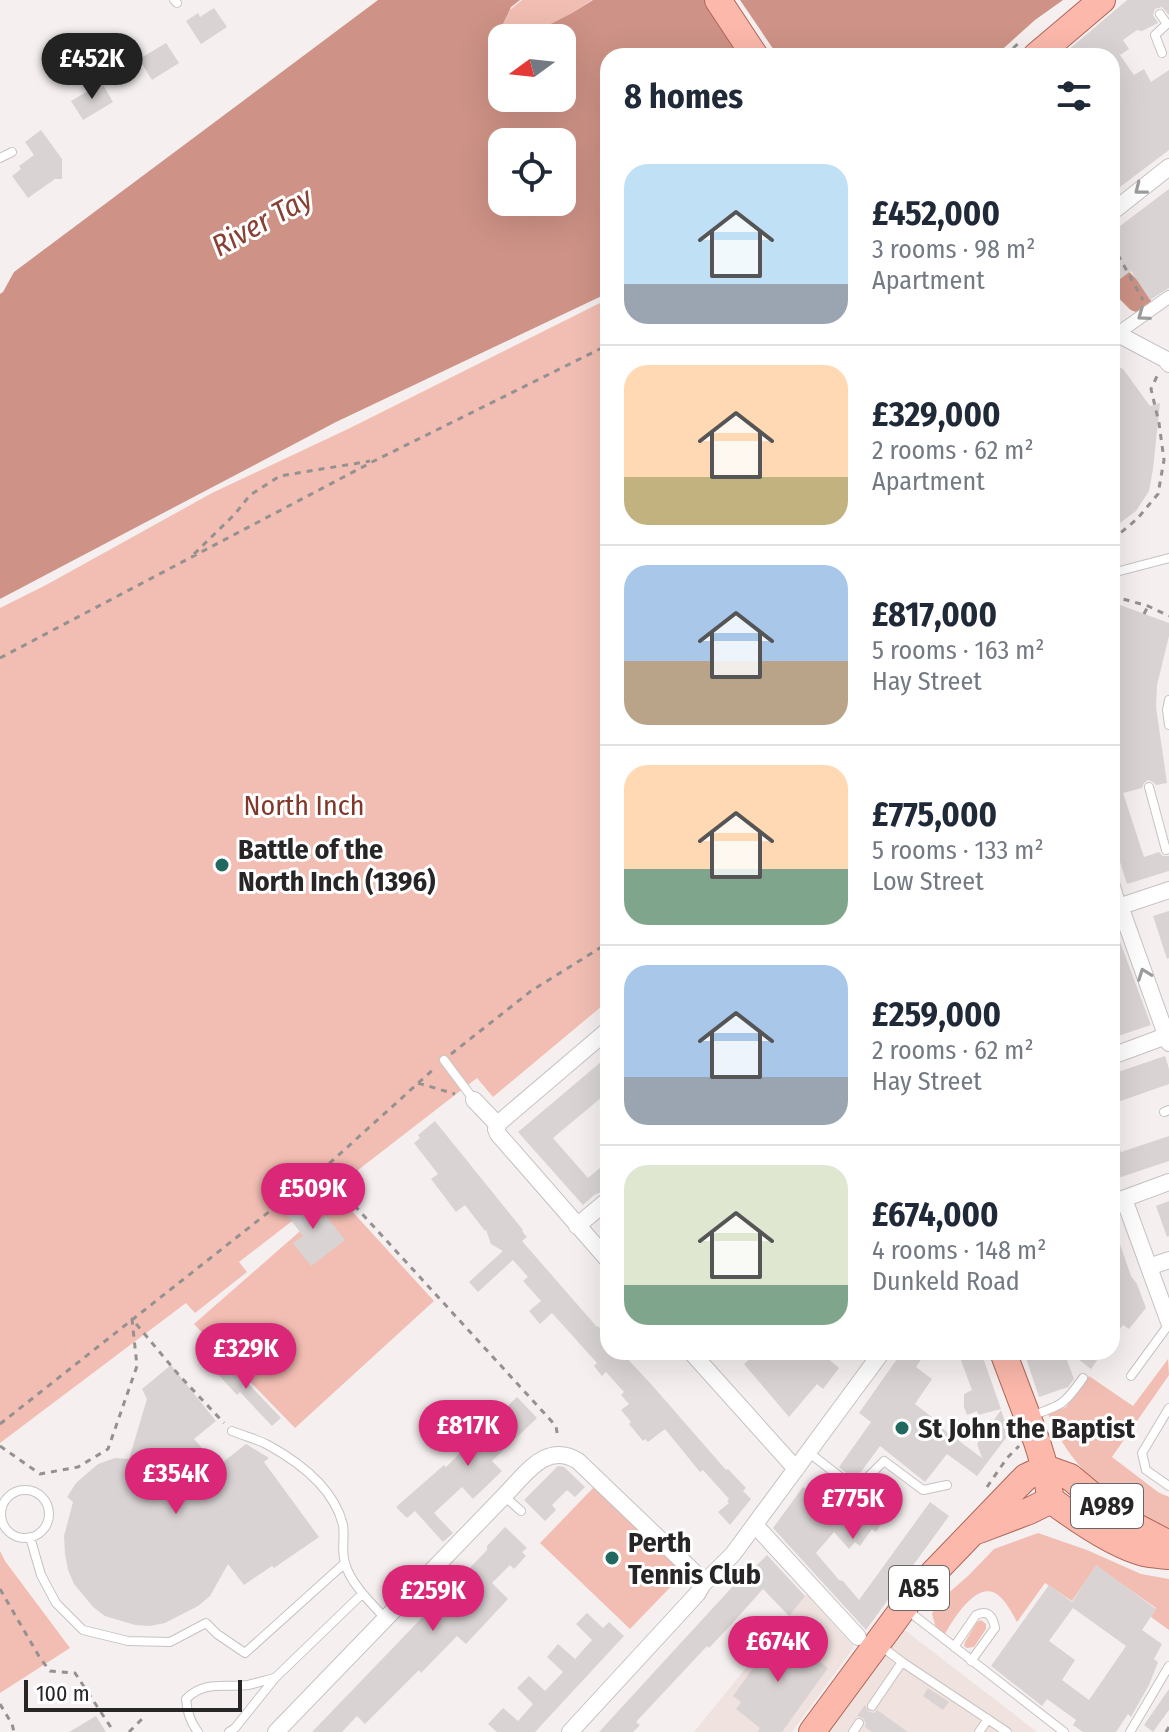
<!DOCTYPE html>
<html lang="en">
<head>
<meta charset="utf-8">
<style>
  body { margin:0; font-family:"Fira Sans Condensed",sans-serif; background:#f2f2f3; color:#1f2937; height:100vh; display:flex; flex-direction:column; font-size:30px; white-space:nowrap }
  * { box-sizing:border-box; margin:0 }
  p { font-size:26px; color:#747a83 }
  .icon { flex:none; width:44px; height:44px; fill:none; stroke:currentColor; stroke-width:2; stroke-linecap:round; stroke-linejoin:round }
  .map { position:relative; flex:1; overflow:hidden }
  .details { position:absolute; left:600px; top:48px; width:520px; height:1312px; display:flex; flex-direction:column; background:#fff; border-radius:24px; box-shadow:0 8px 32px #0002 }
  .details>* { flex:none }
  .needle { width:52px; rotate:255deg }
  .tools { position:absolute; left:488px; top:24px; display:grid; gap:16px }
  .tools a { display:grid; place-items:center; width:88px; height:88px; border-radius:16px; background:#fff; box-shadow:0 8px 32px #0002; font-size:40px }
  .scale { position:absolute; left:24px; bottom:20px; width:218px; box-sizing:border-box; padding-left:8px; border:4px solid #272525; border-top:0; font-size:22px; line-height:28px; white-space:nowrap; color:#272525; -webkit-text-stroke:6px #fff; paint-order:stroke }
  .price { position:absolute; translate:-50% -68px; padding:0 18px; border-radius:28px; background:#db2777; color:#fff; font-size:26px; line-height:52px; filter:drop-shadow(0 2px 4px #0008) }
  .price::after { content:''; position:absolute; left:50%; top:48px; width:24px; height:18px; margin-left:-12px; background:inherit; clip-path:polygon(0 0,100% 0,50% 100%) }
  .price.selected { background:#222; color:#fff }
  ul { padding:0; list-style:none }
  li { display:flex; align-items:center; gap:24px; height:200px; padding:0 24px }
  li+li { border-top:2px solid #e0e1e3 }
  li span { display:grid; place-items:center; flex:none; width:224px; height:160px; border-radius:24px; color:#555 }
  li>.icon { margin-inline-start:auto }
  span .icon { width:96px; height:96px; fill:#fffc; stroke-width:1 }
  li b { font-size:34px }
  h2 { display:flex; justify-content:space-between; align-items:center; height:96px; padding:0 24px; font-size:34px }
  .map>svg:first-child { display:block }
</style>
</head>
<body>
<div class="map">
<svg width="1169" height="1732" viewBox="0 0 1169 1732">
  <rect width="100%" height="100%" fill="#f5f0ef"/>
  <path fill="#efe2df" d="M806,1594L854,1647L792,1732H694Z
    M902,1628L1037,1732H828Z"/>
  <path fill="#f2beb3" d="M522,0H592L572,13L523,38L495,39L507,12Z
    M608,299V1001L493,1097L477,1078L239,1262L247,1272L195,1313L186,1303L0,1443V608L46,585L212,493L348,429Z
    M339,1197L434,1301L295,1428L194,1324Z
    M1168,1359L1169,1375L1112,1457L1158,1492L1169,1497V1529C1117,1507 1069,1468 1048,1414L1066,1407L1089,1376L1133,1406Z
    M595,1486L684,1573L630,1629L540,1543Z
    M1038,1533L1087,1550L1141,1574L1169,1579V1630L1151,1617L1156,1608L1096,1566L1072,1601L1045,1583L1017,1622C1012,1613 1006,1601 998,1595C977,1579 953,1620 945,1634L936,1628L932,1614L936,1604L969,1575L994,1549Z
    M0,1551L5,1561L70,1648L0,1693Z
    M981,1620L986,1624V1629L974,1647L967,1648L964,1646L965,1642L977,1622Z"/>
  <path fill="#ce9286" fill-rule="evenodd" d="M378,0H520L511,7L496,38L502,39V98H562V38H523L572,13L593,0H1063L1035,20L995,56H608V293L336,422L0,599V294L3,292L14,272ZM502,142H562V202H502Z"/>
  <path fill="#f5f0ef" d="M710,0H740L778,56H747Z"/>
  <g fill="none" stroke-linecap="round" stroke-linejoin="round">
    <path stroke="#ce9286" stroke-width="26" d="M1112,273L1138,299"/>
  </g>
  <path fill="#d9d4d3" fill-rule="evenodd" d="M1127,0H1169V15L1162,7L1155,9L1153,15L1158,23L1142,31L1137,30L1123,40L1129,49L1120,55L1134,75L1144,69L1151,82L1169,70V150L1112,193V56H1061Z
    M214,8L227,27L201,44L186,21L198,13L200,17Z
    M166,43L179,63L152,80L139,59Z
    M102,83L113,102L83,120L71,101Z
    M41,130L62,159V179H55L28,198L12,176L21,169L19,166L34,155L25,142Z
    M1169,189V288L1150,300L1131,271L1112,285V232Z
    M1112,363L1123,369L1150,406L1160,403L1153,469L1149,491L1136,511L1120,523L1112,525Z
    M1112,602L1169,623V636L1157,685L1156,707L1167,783L1156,785L1153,782L1148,780L1144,783L1142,788L1123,793L1144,857L1159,852L1163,856H1169V871L1127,884L1112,837Z
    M1169,911V958L1167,959L1153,916Z
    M1112,920L1151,1025L1115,1037L1112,1029Z
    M608,1056V1092L553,1138L588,1178L601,1167L603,1170L608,1165V1189L594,1195L583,1205L518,1132Z
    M1165,1056L1169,1069V1084L1112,1104V1074Z
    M435,1121L523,1230L522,1231L527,1237L522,1241L597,1327L598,1326L608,1337V1352H621L651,1384L726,1470L728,1469L746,1488L743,1491L751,1499L730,1525L718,1512L729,1503L727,1501L729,1499L703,1470L700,1472L665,1429L648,1442L645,1439L643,1441L629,1424L631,1422L621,1410L629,1404L621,1395L624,1392L606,1372L602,1376L594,1366L597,1363L552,1313L540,1324L529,1311L541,1301L523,1281L528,1277L513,1260L478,1292L469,1282L503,1251L491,1244L486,1230L485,1231L465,1205L456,1212L431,1179L438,1174L414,1143L420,1138L418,1135Z
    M1112,1131H1114L1121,1152L1169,1136V1161L1112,1180Z
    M303,1194L323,1219L326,1216L345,1240L311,1266L293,1243L303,1236L283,1210Z
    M1169,1201V1236L1167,1237L1156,1206Z
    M1112,1227H1114L1131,1276L1137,1284L1146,1308L1129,1329L1123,1325L1112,1340Z
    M758,1352H806L815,1358L820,1352L839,1368L823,1389L817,1384L789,1417L744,1364Z
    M902,1352H926L916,1367L932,1379L915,1404L933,1418L931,1420L982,1458L977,1444L1001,1410L1009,1434L977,1476L947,1454L925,1482L880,1446L855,1480L839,1467L871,1422L859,1413Z
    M958,1352H981L1001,1409L978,1415L977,1411L967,1415L964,1407V1394L972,1390Z
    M1024,1352H1064L1074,1379L1068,1387L1039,1397Z
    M1069,1352H1103L1091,1369Z
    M225,1359L281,1418L272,1426L240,1392L237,1395L214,1370Z
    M171,1365L216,1421L194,1439L218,1466L246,1444L269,1458L264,1462L319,1537L274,1568L272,1566L244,1585L228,1564L210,1596L198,1606L165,1623L150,1626L135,1625L105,1616L93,1607L74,1584L68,1570L65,1554L64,1536L73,1502L67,1497L76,1483L98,1464L115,1458L129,1459L147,1399L142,1389Z
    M517,1397L537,1418L492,1461L502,1471L473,1499L462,1487L434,1513L453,1533L443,1542L415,1511L407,1518L396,1507L444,1465L446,1467Z
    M558,1466L564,1467L585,1487L575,1497L567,1490L552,1505L556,1510L545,1521L524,1500Z
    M825,1476L868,1504L873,1496L891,1509L876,1532L872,1529L860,1546L855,1542L849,1549L834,1532L816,1553L839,1580L843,1581L859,1600L930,1502L949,1516L866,1630L773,1528L803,1487L812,1494Z
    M505,1527L527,1548L522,1552L526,1556L514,1569L510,1565L492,1583L508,1599L466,1644L457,1636L421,1673L419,1670L365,1724L357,1716L342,1732H312L487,1550V1546Z
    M767,1555L805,1596L789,1616L763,1589L729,1627L709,1648L707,1646L636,1722L640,1725L633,1732H599L745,1573L747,1575Z
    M1096,1565L1156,1609L1142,1630L1162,1644L1154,1659L1158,1662L1149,1685L1131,1717L1128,1714L1116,1732H1083L1073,1725L1076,1720L1047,1699L1042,1706L991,1666L1049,1585L1072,1602ZM1073,1608L1126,1646L1089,1700L1062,1680L1075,1660L1049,1641Z
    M587,1613L603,1628L609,1622L624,1636L535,1732H497L488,1724L503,1708L518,1721L533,1704L517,1688L529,1676L545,1691L563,1672L547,1657L558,1644L575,1659L592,1640L576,1624Z
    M770,1625L828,1668L782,1732H757L760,1728L736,1709L741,1702L733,1696L772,1642L762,1635Z
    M928,1688L949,1702L943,1710L923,1696Z
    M1169,1689V1710L1153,1732L1144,1725Z
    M865,1705L869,1712L874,1713L877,1710L908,1732H872L865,1727L866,1723L863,1718L857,1716Z
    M96,1716L106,1732H69Z"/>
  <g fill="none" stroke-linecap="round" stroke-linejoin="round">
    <defs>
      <path id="service" d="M174,0L177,3
        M1160,14L1167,24L1155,35L1162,53
        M0,158L12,152
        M1112,573L1169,558
        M1169,700L1167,710L1169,725
        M1149,787L1166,850
        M444,1060L474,1100
        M1164,1112L1169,1110
        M1131,1376L1169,1324
        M1169,1408L1142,1453L1146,1470L1169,1486
        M1031,1416C1062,1405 1064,1405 1083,1378
        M232,1431C244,1436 257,1439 268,1445C299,1462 334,1488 343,1525C345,1537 341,1551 345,1563C350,1583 371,1603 385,1618
        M808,1452L856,1489L884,1461L923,1490L947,1485
        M1 1514a24 24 0 1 1 48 0a24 24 0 1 1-48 0Z
        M504,1496L521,1511
        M30,1537L41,1575L56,1603L83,1630L128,1641L170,1642L206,1623L217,1634L245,1653L345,1563
        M907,1610L1064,1732
        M954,1647L976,1615C988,1609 993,1617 995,1628L971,1661
        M902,1662L1007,1732
        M872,1706L902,1662L881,1646
        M198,1732C190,1722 187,1712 186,1699C204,1680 225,1688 248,1685C257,1683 266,1680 274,1678
        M229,1732L235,1728L275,1678L362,1594
        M853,1732L859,1723
        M979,1732L988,1719
        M1130,1732L1169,1666"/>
      <path id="pedestrian" d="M1118,333L1169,297
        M1112,880L1120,906"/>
      <path id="minor" d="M1112,212L1169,167
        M1112,331L1165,359L1169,364
        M1120,906L1169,1043
        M1112,909L1169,890
        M608,1030L500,1122L496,1129L498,1134L608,1260
        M1112,1056L1158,1039L1166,1034
        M474,1100L498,1125
        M1124,1199L1169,1322
        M1112,1203L1169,1182
        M577,1226L608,1200
        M1149,1267L1169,1260
        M691,1352L796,1469
        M755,1525L858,1637
        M276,1732L504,1496C525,1475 546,1441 578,1461L695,1573L703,1584
        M570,1732L697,1594L703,1584L733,1554L882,1352"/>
      <path id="primary" d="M718,0L755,56
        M1036,56L1102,0
        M1003,1352L1037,1442L1045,1468L1051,1500
        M1045,1468L1070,1477L1094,1497L1129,1523L1169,1544
        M1051,1500C1075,1518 1114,1545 1144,1553C1152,1555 1161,1555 1169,1556
        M979,1530L1029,1511L1051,1500
        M812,1732L916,1591L1019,1484L1026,1477L1045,1468"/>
    </defs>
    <use href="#service" stroke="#c7c2c1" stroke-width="10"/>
    <use href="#pedestrian" stroke="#c7c2c1" stroke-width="14"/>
    <use href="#minor" stroke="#c7c2c1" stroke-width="18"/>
    <use href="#primary" stroke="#b06558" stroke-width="28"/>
    <path stroke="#949190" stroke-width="3" stroke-dasharray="6 6" stroke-linecap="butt" d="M1004,56L1019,43
      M1112,244L1143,300
      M1112,540L1137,519L1158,494L1164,460L1159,423L1151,389L1158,374
      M194,554L235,514L250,495L280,476L370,461
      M1112,596L1148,606L1169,616
      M1144,614L1148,606
      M0,658L374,461L608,345
      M451,1054L531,991L608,943
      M418,1083L455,1094
      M322,1170L556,1426L558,1439
      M0,1424L322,1170L436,1067
      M0,1446L40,1474L78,1467L108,1449L137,1366L132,1319L178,1374L224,1423
      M987,1487L1007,1458L1019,1446
      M0,1589L40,1658L50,1671L75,1673L114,1732
      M0,1704L12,1724L14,1732
      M129,1732L145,1716
      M1166,1732L1169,1727"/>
    <use href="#service" stroke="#fff" stroke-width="8"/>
    <use href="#pedestrian" stroke="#fff" stroke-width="12"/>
    <use href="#minor" stroke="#fff" stroke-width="16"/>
    <use href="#primary" stroke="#fbb8ab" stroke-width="26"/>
  </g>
  <defs><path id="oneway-chevron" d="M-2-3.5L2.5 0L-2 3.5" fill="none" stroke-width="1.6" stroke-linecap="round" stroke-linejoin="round" transform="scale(2)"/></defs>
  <g stroke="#9e9d9d">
    <use href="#oneway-chevron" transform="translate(1140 189) rotate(142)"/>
    <use href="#oneway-chevron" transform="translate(1143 315) rotate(144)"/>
    <use href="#oneway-chevron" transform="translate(1144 974) rotate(-110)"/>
  </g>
  <g fill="#21695f" stroke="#fff" stroke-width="3">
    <circle cx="222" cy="865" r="8"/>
    <circle cx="902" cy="1428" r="8"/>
    <circle cx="612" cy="1558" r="8"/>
  </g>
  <g text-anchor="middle" stroke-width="6" stroke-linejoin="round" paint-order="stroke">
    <g fill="#fff" stroke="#686666" stroke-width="2">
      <rect x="1071" y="1484" width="72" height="44" rx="6"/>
      <rect x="889" y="1566" width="60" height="44" rx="6"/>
    </g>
    <g font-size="26" font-weight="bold" fill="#272525">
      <text x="1107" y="1515">A989</text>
      <text x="919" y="1597">A85</text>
    </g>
    <g font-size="28" fill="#81372a" stroke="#fff">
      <text x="304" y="815">North Inch</text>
    </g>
    <g font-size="28" font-weight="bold" fill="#272525" stroke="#fff" text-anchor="start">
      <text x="238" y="859">Battle of the<tspan x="238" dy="32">North Inch (1396)</tspan></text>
      <text x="918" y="1438">St John the Baptist</text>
      <text x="628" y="1552">Perth<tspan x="628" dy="32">Tennis Club</tspan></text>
    </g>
    <g font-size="30" font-style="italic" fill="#893f31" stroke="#fff">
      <text transform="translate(262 222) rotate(-29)" y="10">River Tay</text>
    </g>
  </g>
</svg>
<div class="tools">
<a><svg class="needle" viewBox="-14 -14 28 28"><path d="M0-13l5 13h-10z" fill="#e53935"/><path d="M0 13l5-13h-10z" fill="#747a83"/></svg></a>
<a><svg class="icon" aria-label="locate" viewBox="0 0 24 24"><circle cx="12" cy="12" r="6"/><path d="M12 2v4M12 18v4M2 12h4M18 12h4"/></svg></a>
</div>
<div class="scale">100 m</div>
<b class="price selected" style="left:92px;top:101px">£452K</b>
<b class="price" style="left:313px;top:1231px">£509K</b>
<b class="price" style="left:246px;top:1391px">£329K</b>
<b class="price" style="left:468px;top:1468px">£817K</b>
<b class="price" style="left:176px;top:1516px">£354K</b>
<b class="price" style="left:853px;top:1541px">£775K</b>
<b class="price" style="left:433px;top:1633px">£259K</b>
<b class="price" style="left:778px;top:1684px">£674K</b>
<section class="details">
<h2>8 homes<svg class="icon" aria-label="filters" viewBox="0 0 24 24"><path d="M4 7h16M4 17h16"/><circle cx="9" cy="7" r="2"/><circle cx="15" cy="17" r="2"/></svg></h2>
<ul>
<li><span style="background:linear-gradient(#bfe0f5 75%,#9aa5b1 0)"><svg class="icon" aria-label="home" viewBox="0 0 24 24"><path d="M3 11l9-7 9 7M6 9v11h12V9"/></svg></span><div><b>£452,000</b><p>3 rooms · 98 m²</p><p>Apartment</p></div></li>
<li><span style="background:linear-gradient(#ffd9b3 70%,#c2b280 0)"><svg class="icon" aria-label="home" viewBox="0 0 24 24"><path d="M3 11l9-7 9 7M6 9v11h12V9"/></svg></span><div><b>£329,000</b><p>2 rooms · 62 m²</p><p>Apartment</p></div></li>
<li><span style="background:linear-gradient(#a9c7e8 60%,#b9a48a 0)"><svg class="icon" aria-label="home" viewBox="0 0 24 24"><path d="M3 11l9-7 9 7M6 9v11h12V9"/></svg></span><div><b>£817,000</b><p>5 rooms · 163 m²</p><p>Hay Street</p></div></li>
<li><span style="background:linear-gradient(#ffd9b3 65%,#7fa58c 0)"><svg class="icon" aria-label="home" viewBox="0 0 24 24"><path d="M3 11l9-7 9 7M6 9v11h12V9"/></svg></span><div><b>£775,000</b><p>5 rooms · 133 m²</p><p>Low Street</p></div></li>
<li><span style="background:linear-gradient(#a9c7e8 70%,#9aa5b1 0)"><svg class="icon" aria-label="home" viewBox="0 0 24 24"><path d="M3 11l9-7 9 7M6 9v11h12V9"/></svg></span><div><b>£259,000</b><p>2 rooms · 62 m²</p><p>Hay Street</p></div></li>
<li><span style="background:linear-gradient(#dfe7d0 75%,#7fa58c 0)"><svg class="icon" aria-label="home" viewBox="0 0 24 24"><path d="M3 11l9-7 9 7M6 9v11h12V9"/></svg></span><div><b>£674,000</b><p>4 rooms · 148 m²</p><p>Dunkeld Road</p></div></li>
</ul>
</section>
</div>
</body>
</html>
